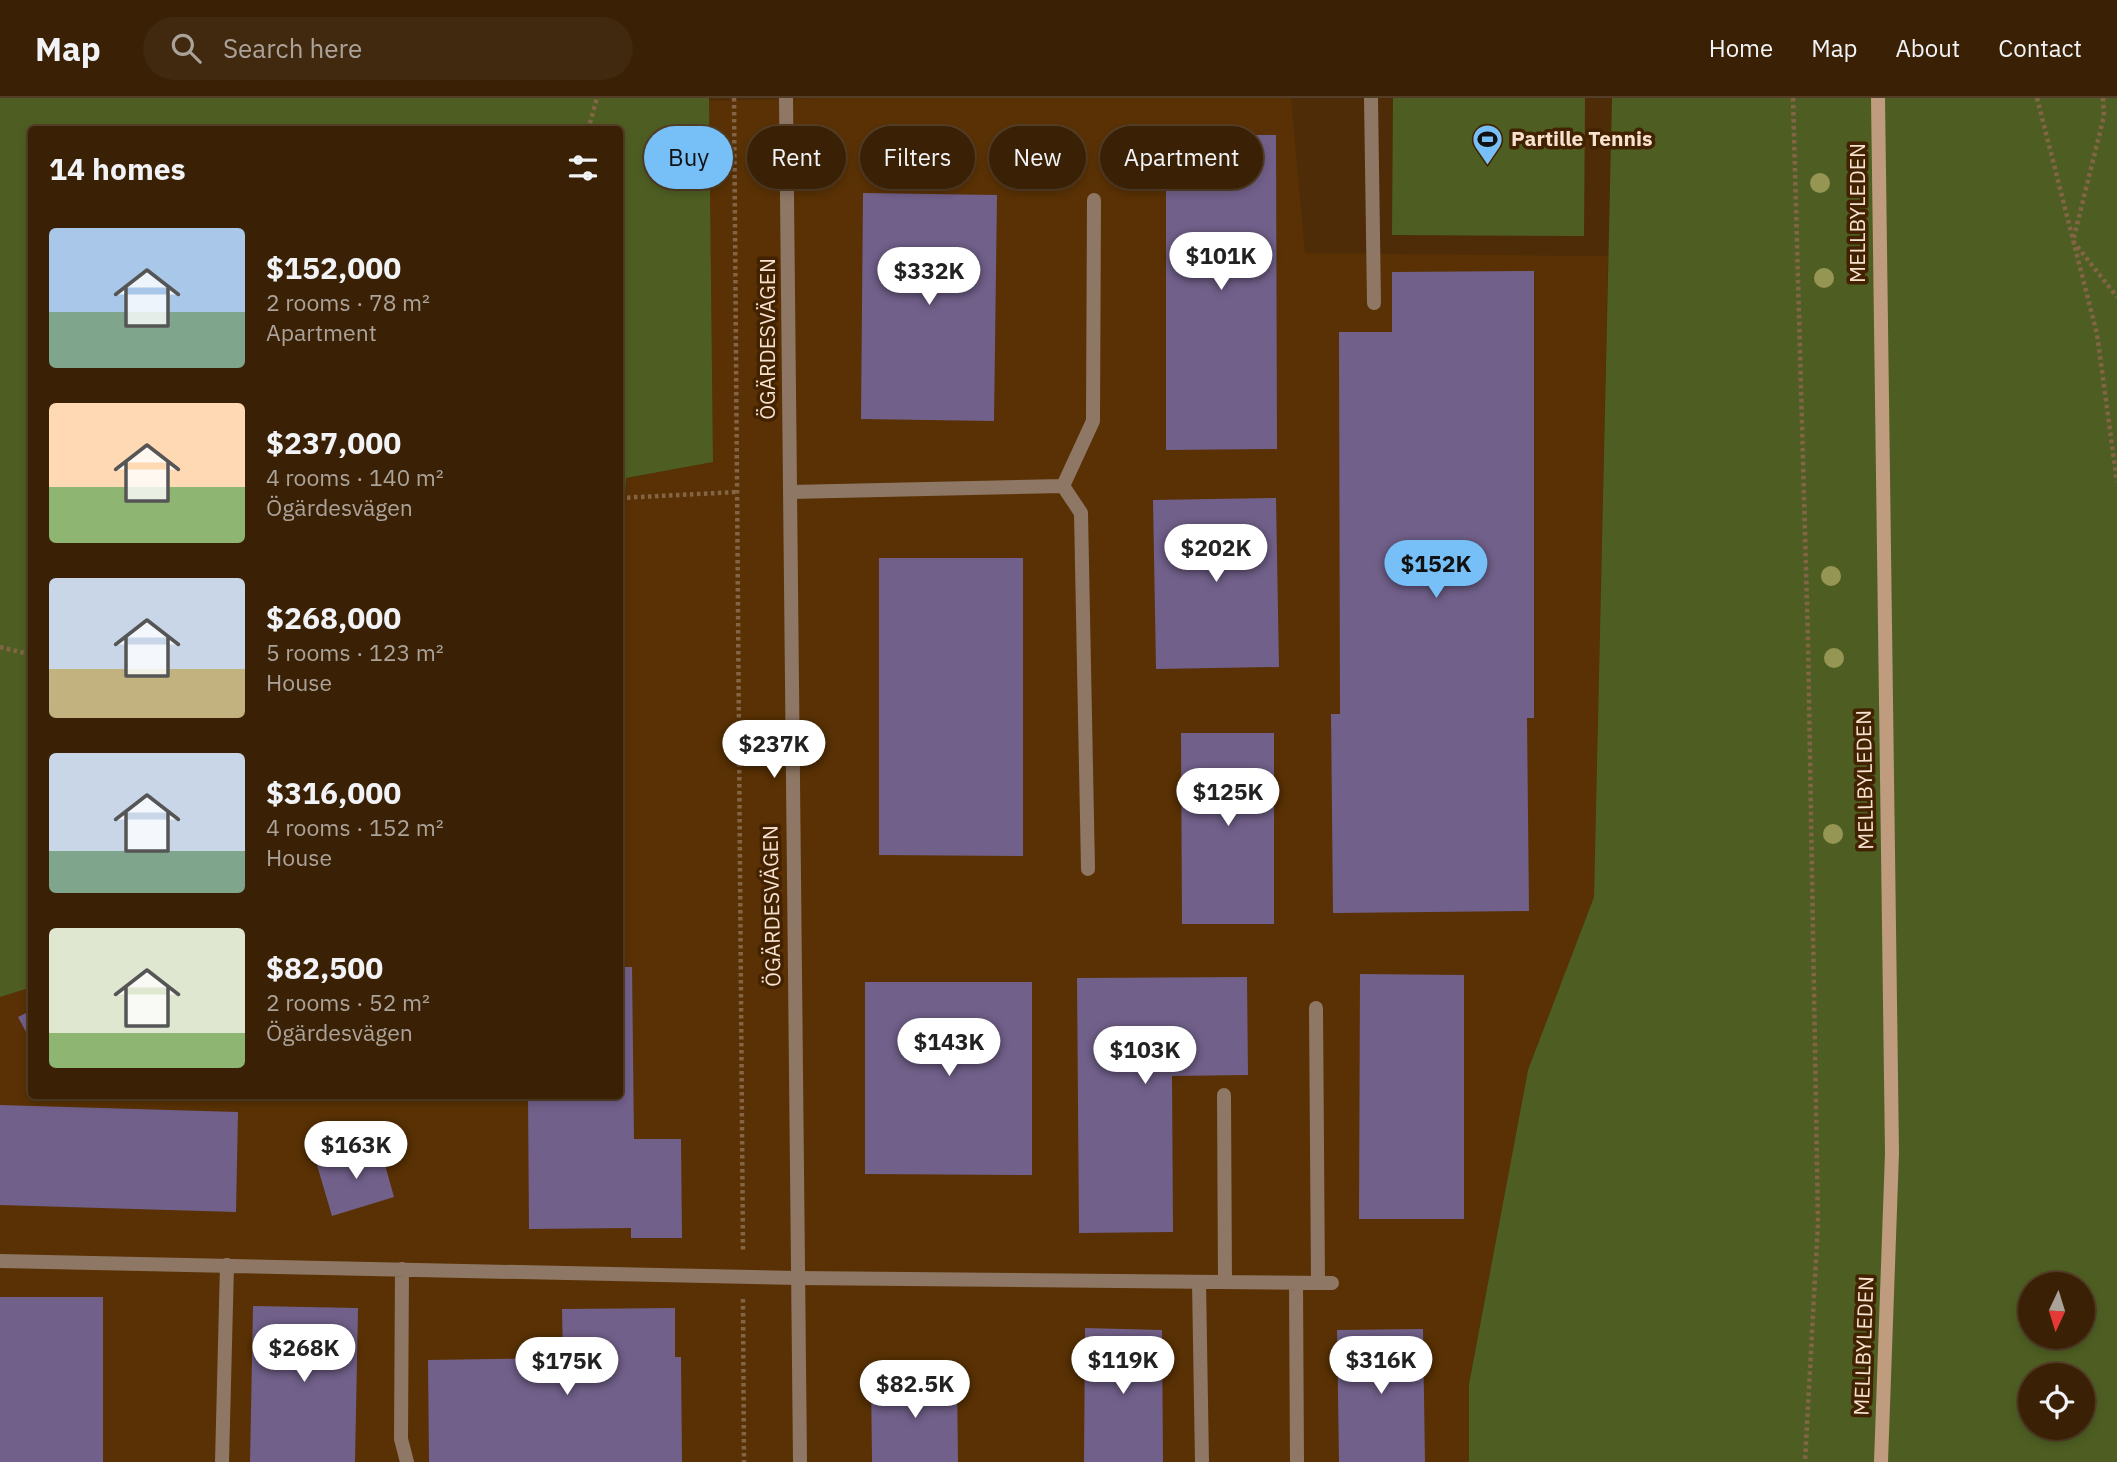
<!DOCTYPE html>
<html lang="en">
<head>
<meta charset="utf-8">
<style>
  body { margin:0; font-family:"IBM Plex Sans",sans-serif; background:#41290f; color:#f1f3f6; height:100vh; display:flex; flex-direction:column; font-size:26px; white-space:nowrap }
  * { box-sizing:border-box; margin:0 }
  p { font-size:23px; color:#aba39a }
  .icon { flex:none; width:38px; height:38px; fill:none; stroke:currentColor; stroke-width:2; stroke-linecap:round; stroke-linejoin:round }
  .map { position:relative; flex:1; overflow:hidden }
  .sheet { position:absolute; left:28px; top:28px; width:595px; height:973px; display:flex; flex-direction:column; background:#3a2105; border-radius:7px; box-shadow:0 4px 10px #0003,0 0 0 2px #543e27 }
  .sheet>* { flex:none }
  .banner { position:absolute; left:644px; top:28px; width:665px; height:63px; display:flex; gap:14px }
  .needle { width:46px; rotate:184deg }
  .tools { position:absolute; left:2018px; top:1174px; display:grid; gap:14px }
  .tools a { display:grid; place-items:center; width:77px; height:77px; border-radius:50%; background:#3a2105; box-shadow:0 4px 10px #0003,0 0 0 2px #543e27; font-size:35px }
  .price { position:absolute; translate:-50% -60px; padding:0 16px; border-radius:24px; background:#fff; color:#222; font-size:23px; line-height:46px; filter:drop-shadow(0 2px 4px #0008) }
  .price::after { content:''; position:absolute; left:50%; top:42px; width:21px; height:16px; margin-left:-10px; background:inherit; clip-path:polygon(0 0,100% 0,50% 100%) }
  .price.on { background:#77c0f7; color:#111 }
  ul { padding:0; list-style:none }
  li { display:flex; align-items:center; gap:21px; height:175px; padding:0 21px }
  li span { display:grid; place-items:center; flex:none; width:196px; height:140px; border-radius:7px; color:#555 }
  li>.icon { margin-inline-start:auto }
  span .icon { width:84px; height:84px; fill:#fffc; stroke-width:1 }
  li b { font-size:30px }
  h2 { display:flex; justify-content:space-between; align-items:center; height:84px; padding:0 21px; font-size:30px }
  .chip { padding:0 24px; border-radius:32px; background:#3a2105; box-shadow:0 4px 10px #0003,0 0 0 2px #543e27; font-size:24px; line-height:63px }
  .chip.on { background:#77c0f7; color:#111 }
  header { display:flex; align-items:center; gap:42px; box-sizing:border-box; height:98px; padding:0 35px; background:#3a2105; border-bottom:2px solid #543e27 }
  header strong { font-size:33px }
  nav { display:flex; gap:38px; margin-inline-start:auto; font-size:24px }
  .search { width:490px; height:63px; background:#41290f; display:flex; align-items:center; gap:18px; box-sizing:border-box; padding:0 24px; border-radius:38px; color:#aba39a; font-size:26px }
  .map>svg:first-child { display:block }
</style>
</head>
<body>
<header>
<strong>Map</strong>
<div class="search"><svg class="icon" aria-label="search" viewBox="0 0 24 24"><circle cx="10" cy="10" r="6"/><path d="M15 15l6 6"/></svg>Search here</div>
<nav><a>Home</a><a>Map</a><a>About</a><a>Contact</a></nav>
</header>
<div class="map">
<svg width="2117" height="1364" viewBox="0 0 2117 1364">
  <rect width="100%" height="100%" fill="#4d2c07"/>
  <path fill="#593104" d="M821,0H1291L1305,155L1608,158L1594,799L1528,972L1469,1285V1364H0V899L31,889L32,998H620V487L626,380L713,364L709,3Z"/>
  <path fill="#4e5e22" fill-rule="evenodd" d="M0,0H709L713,364L626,380L620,487V32H32V889L0,899Z
    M1393,0H1585L1584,138L1392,137Z
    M1612,0H2117V1364H1469V1286L1528,972L1594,799ZM2030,1186H2082V1239H2030ZM2030,1278H2082V1330H2030Z"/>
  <path fill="#71608a" d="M1166,37H1276L1277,351L1166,352Z
    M863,95L997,97L994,323L861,321Z
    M1534,173V620H1527L1529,813L1333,815L1331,616H1340L1339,234H1392V174Z
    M1276,400L1279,569L1156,571L1153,402Z
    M879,460H1023V758L879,757Z
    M1181,635H1274V826H1182Z
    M620,869H632L634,1041H681L682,1140H631V1130L529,1131L528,998H620Z
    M1360,876L1464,877V1121H1359Z
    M1247,879L1248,977L1172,978L1173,1134L1079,1135L1077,880Z
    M865,884H1032V1077L865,1076Z
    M32,912V945L18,919Z
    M0,1007L238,1014L236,1114L0,1107Z
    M380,1049L394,1099L332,1118L317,1067Z
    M0,1199H103V1364H0Z
    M253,1208L358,1210L355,1364H250Z
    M675,1210V1259H681L682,1364H429L428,1262L563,1260L562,1211Z
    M1085,1230L1162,1232L1163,1364H1084Z
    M1423,1231L1425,1364H1339L1337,1232Z
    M957,1279L958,1364H872L871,1280Z"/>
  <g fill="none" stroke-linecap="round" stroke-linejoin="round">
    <path stroke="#836546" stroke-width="4.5" stroke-dasharray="3.5 3.5" stroke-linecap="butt" d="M734,0L743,1154
      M1793,0L1808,543L1818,1125L1805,1364
      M2037,0L2097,236L2117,384
      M2103,0L2104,18L2073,143L2117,199
      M588,32L597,0
      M620,400L737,394
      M0,549L32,557
      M743,1201L744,1364"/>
    <path stroke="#8e7764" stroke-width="14" d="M1371,0L1374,205
      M1063,388L1093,323L1094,102
      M790,394L1063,388L1081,415L1088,771
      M1316,910L1318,1185
      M1224,997L1225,1184
      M0,1163L797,1180L1332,1185
      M402,1171L401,1341L407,1364
      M1199,1184L1202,1364
      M1296,1185L1297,1364
      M222,1364L227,1167"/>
    <path stroke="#8e7764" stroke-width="14" d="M786,0L800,1364"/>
    <path stroke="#bf9c7d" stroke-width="14" d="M1878,0L1892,1055L1881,1364"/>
  </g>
  <g fill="#969654">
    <circle cx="1820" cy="85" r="10"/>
    <circle cx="1824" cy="180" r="10"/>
    <circle cx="1831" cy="478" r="10"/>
    <circle cx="1834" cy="560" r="10"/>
    <circle cx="1833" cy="736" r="10"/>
  </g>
  <defs>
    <symbol id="stadium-pin" viewBox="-11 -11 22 30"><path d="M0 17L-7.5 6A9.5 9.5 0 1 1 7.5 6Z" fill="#77c0f7" stroke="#422200"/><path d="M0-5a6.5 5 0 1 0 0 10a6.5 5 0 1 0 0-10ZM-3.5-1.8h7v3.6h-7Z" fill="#111"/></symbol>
  </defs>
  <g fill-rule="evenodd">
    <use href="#stadium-pin" x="1470" y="24" width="35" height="47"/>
  </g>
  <g text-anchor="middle" stroke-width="7" stroke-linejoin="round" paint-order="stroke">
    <g font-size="21" font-weight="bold" fill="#f7e1cf" stroke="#422200" text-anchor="start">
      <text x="1511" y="48">Partille Tennis</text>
    </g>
    <g font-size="21" fill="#f7e1cf" stroke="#422200">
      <text transform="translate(1858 115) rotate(-90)" y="7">MELLBYLEDEN</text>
      <text transform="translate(768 241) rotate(-90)" y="7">ÖGÄRDESVÄGEN</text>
      <text transform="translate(1865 682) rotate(-91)" y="7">MELLBYLEDEN</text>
      <text transform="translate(772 808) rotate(-91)" y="7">ÖGÄRDESVÄGEN</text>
      <text transform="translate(1864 1248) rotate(-88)" y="7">MELLBYLEDEN</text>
    </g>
  </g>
</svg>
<div class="tools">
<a><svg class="needle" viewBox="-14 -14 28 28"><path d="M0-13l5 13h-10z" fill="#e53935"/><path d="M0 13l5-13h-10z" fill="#aba39a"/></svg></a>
<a><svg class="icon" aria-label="locate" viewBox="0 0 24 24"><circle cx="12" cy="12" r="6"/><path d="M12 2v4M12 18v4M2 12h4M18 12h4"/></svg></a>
</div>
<b class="price" style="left:1221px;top:194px">$101K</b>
<b class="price" style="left:929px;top:209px">$332K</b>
<b class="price" style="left:1216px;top:486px">$202K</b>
<b class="price on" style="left:1436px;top:502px">$152K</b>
<b class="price" style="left:774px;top:682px">$237K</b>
<b class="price" style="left:1228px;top:730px">$125K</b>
<b class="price" style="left:949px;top:980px">$143K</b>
<b class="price" style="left:1145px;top:988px">$103K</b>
<b class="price" style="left:356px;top:1083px">$163K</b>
<b class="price" style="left:304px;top:1286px">$268K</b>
<b class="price" style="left:1123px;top:1298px">$119K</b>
<b class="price" style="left:1381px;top:1298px">$316K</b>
<b class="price" style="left:567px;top:1299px">$175K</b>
<b class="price" style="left:915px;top:1322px">$82.5K</b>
<div class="banner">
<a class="chip on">Buy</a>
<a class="chip">Rent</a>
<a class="chip">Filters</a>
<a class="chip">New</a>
<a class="chip">Apartment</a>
</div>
<section class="sheet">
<h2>14 homes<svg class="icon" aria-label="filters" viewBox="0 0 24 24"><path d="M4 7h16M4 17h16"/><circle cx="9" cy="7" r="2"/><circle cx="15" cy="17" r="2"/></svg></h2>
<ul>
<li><span style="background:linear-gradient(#a9c7e8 60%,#7fa58c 0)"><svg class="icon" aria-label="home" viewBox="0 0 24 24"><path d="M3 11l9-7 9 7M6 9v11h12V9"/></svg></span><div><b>$152,000</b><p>2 rooms · 78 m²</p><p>Apartment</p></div></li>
<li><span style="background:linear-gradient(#ffd9b3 60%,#8fb573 0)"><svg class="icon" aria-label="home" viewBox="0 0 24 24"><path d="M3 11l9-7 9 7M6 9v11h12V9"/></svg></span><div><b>$237,000</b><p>4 rooms · 140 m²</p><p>Ögärdesvägen</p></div></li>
<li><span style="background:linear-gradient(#c9d6e8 65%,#c2b280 0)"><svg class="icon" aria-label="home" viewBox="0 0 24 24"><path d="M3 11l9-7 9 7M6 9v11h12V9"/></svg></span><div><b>$268,000</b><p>5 rooms · 123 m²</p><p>House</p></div></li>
<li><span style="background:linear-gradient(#c9d6e8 70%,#7fa58c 0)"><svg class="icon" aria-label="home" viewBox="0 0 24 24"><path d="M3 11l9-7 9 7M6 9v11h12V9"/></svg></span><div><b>$316,000</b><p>4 rooms · 152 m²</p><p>House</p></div></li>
<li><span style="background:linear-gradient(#dfe7d0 75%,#8fb573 0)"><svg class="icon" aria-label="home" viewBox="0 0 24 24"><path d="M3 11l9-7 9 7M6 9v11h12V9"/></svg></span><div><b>$82,500</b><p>2 rooms · 52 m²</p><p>Ögärdesvägen</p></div></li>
</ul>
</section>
</div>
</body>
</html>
